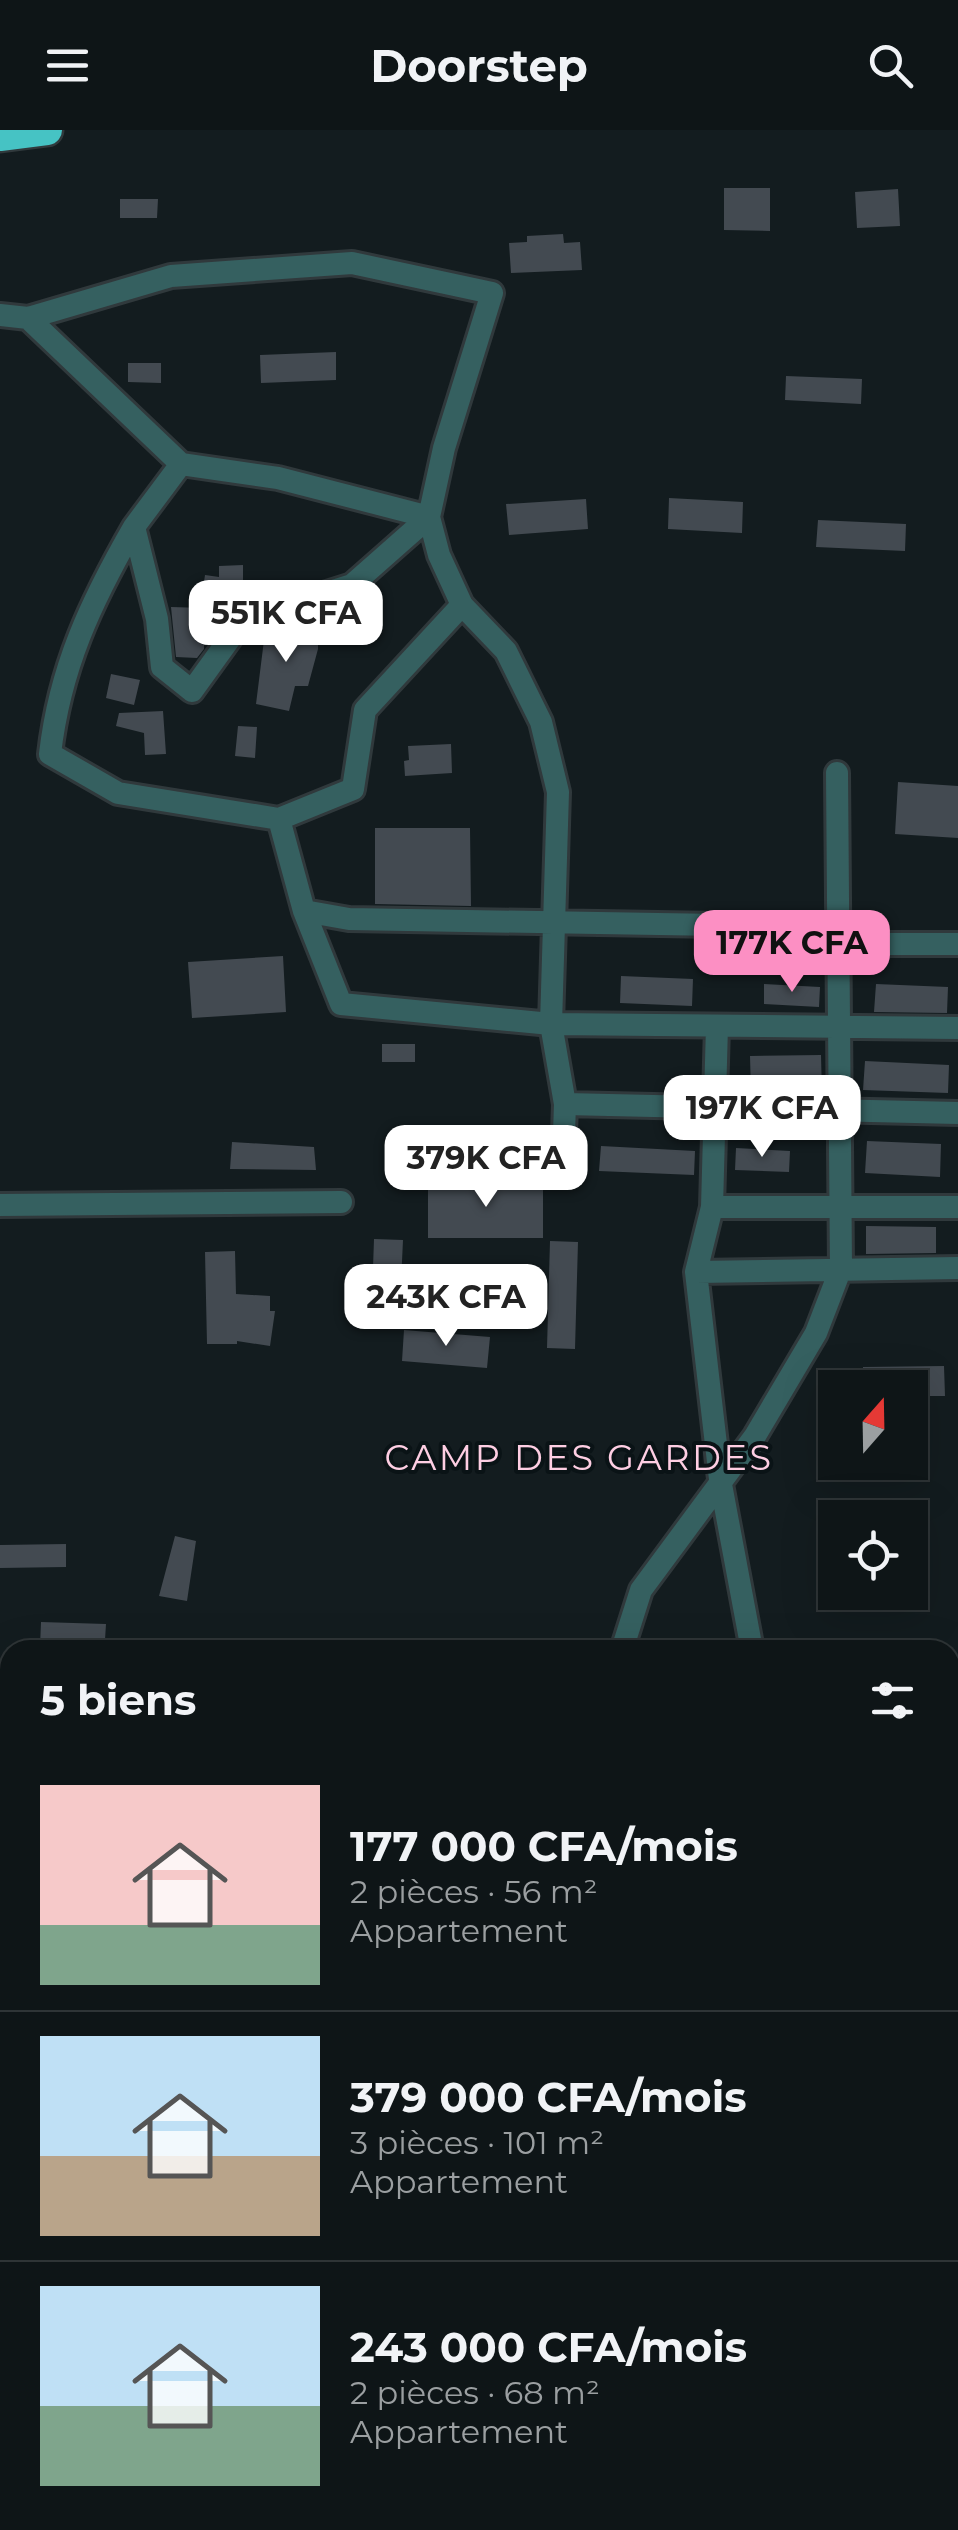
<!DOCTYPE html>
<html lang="fr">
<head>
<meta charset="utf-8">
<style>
  body { margin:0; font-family:Montserrat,sans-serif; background:#1c2224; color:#f1f3f6; height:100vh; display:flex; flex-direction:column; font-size:38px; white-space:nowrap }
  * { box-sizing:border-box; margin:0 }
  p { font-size:32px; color:#9b9fa1 }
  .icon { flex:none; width:55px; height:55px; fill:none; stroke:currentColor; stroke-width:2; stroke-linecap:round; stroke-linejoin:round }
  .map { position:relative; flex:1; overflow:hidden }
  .panel { position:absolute; left:0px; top:1510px; width:960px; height:890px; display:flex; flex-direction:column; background:#0e1517; border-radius:30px 30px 0 0; box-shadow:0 10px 40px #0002,0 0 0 2px #2e3436 }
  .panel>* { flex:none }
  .needle { width:65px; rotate:20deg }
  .fabs { position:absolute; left:818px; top:1240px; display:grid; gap:20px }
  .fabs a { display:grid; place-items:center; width:110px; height:110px; border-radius:0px; background:#0e1517; box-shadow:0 10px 40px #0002,0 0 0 2px #2e3436; font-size:50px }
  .price { position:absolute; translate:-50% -85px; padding:0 22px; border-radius:20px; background:#fff; color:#222; font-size:32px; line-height:65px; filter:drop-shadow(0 2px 5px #0008) }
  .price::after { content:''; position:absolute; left:50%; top:60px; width:30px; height:22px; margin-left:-15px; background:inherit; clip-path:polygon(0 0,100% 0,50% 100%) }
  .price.current { background:#fc8fc3; color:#111 }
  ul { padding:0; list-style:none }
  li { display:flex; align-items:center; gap:30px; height:250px; padding:0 40px }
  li+li { border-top:2px solid #2e3436 }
  li span { display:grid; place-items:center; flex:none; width:280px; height:200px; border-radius:0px; color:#555 }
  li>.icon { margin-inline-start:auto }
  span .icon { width:120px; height:120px; fill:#fffc; stroke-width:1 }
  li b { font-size:42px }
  h2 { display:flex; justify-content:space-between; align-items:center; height:120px; padding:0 40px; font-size:42px }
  header { display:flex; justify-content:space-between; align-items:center; height:130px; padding:0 40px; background:#0e1517; font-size:45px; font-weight:700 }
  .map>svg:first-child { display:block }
</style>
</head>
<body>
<header><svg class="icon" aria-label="menu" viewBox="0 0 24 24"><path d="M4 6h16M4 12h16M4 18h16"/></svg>Doorstep<svg class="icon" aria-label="search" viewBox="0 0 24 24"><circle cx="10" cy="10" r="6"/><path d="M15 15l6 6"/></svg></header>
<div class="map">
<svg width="958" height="2400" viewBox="0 0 958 2400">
  <rect width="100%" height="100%" fill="#131c1f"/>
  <path fill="#434a51" d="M724,58H770V101L724,100Z
    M898,59L900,96L857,98L855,62Z
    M120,69H158L157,88H120Z
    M563,104L564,113L580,112L582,140L511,143L509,113L527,112V106Z
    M336,222V250L261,253L260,225Z
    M128,233H161V253L128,252Z
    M786,246L862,249L861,274L785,270Z
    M669,368L743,372L742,403L668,399Z
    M586,369L588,399L509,405L506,374Z
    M818,390L906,394L905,421L816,417Z
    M243,435V477L201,472L205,445L219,447V436Z
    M171,477L205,478L204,519L197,528L176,527Z
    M277,496L318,502V519L308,556H295L289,581L256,574L265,502Z
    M111,544L140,550L134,575L106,568Z
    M163,581L166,624L145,625L144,603L116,596L119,583Z
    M238,596L257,597L255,628L235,626Z
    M451,614L452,643L405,646L404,631L409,630L408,616Z
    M898,652L958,656V708L895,704Z
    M375,698H470L471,776L375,774Z
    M283,826L286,882L192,888L188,832Z
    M621,846L693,849L692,876L620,873Z
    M764,854L820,857L819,877L764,874Z
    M876,854L948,857L947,883L874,882Z
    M382,914H415V932H382Z
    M821,925L822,964L751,963L750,926Z
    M865,931L949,935L948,963L863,960Z
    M867,1011L941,1014L940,1047L865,1043Z
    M232,1012L314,1017L316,1040L230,1039Z
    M601,1016L695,1021L694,1045L599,1041Z
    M736,1018L790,1021L789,1042L735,1040Z
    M543,1052V1108H428V1053Z
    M866,1096L936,1097V1123L866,1124Z
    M374,1109L403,1110L399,1197L371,1196Z
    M550,1111L578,1112L575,1219L547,1218Z
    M235,1121L236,1164L270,1166V1181H275L270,1216L237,1211V1214H207L205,1122Z
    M404,1200L490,1207L487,1238L402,1231Z
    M944,1236L945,1266H910V1258H863V1237Z
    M175,1406L196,1411L187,1471L159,1466Z
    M66,1414V1437L0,1438V1415Z
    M41,1492L106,1494L105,1510L70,1509V1518L40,1517Z"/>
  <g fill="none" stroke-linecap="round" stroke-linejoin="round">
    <defs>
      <path id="street" d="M0,185L28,188L171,146L352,133L492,163L444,318L429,387L439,425L462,475L506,521L541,592L558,662L551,894L565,974L563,1033
        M28,188L181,334
        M181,334L278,348L429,387L352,455L279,478L236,500L192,561L162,537L157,489L134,397Z
        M134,397C91,472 60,537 50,624L118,663L279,689
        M462,475L365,580L353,659L279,689L304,781L341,874L551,894L958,898
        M304,781L349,789L838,797
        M838,814H958
        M717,896L712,1077L696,1142L958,1138
        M565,974L958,983
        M0,1075L341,1072
        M712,1077H958
        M696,1142L720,1349L752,1520
        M622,1520L641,1460L755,1306L816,1203L841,1138L837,643
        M0,1547L10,1548
        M0,1737H10
        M0,1880H10
        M0,1951L10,1952
        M0,2087L10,2019
        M0,2132L10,2134
        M0,2212L10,2216
        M797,2390L832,2400
        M295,2400L296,2390
        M447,2400L453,2390"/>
      <path id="highway" d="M0,6L47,0"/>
    </defs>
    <use href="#street" stroke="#30393c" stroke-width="28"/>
    <use href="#highway" stroke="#30393c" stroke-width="35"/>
    <use href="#street" stroke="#356060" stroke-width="22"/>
    <use href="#highway" stroke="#46c3c4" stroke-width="30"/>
  </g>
  <g text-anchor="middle" stroke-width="8" stroke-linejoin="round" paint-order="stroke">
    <g font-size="35" letter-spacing="2.5" fill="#fecee3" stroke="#0a1316">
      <text x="579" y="1340">CAMP DES GARDES</text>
    </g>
  </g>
</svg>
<div class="fabs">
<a><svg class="needle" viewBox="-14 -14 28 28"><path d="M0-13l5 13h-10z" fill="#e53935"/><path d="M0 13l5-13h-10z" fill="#9b9fa1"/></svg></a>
<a><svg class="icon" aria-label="locate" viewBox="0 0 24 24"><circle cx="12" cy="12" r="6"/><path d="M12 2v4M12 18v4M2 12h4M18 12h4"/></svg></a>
</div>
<b class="price" style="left:286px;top:535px">551K CFA</b>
<b class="price current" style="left:792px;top:865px">177K CFA</b>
<b class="price" style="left:762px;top:1030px">197K CFA</b>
<b class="price" style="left:486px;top:1080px">379K CFA</b>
<b class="price" style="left:446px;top:1219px">243K CFA</b>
<section class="panel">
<h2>5 biens<svg class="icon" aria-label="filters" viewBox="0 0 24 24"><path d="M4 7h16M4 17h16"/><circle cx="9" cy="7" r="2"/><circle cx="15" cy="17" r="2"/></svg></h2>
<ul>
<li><span style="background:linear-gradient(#f6c9c9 70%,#7fa58c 0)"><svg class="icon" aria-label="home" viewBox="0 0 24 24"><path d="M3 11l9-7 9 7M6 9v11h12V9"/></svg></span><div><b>177 000 CFA/mois</b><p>2 pièces · 56 m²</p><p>Appartement</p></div></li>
<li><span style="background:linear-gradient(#bfe0f5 60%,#b9a48a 0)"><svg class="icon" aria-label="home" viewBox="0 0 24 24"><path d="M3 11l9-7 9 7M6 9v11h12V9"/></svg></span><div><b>379 000 CFA/mois</b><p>3 pièces · 101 m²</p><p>Appartement</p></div></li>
<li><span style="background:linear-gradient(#bfe0f5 60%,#7fa58c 0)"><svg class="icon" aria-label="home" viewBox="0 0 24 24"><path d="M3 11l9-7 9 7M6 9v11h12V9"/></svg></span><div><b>243 000 CFA/mois</b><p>2 pièces · 68 m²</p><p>Appartement</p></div></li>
</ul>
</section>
</div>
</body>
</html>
